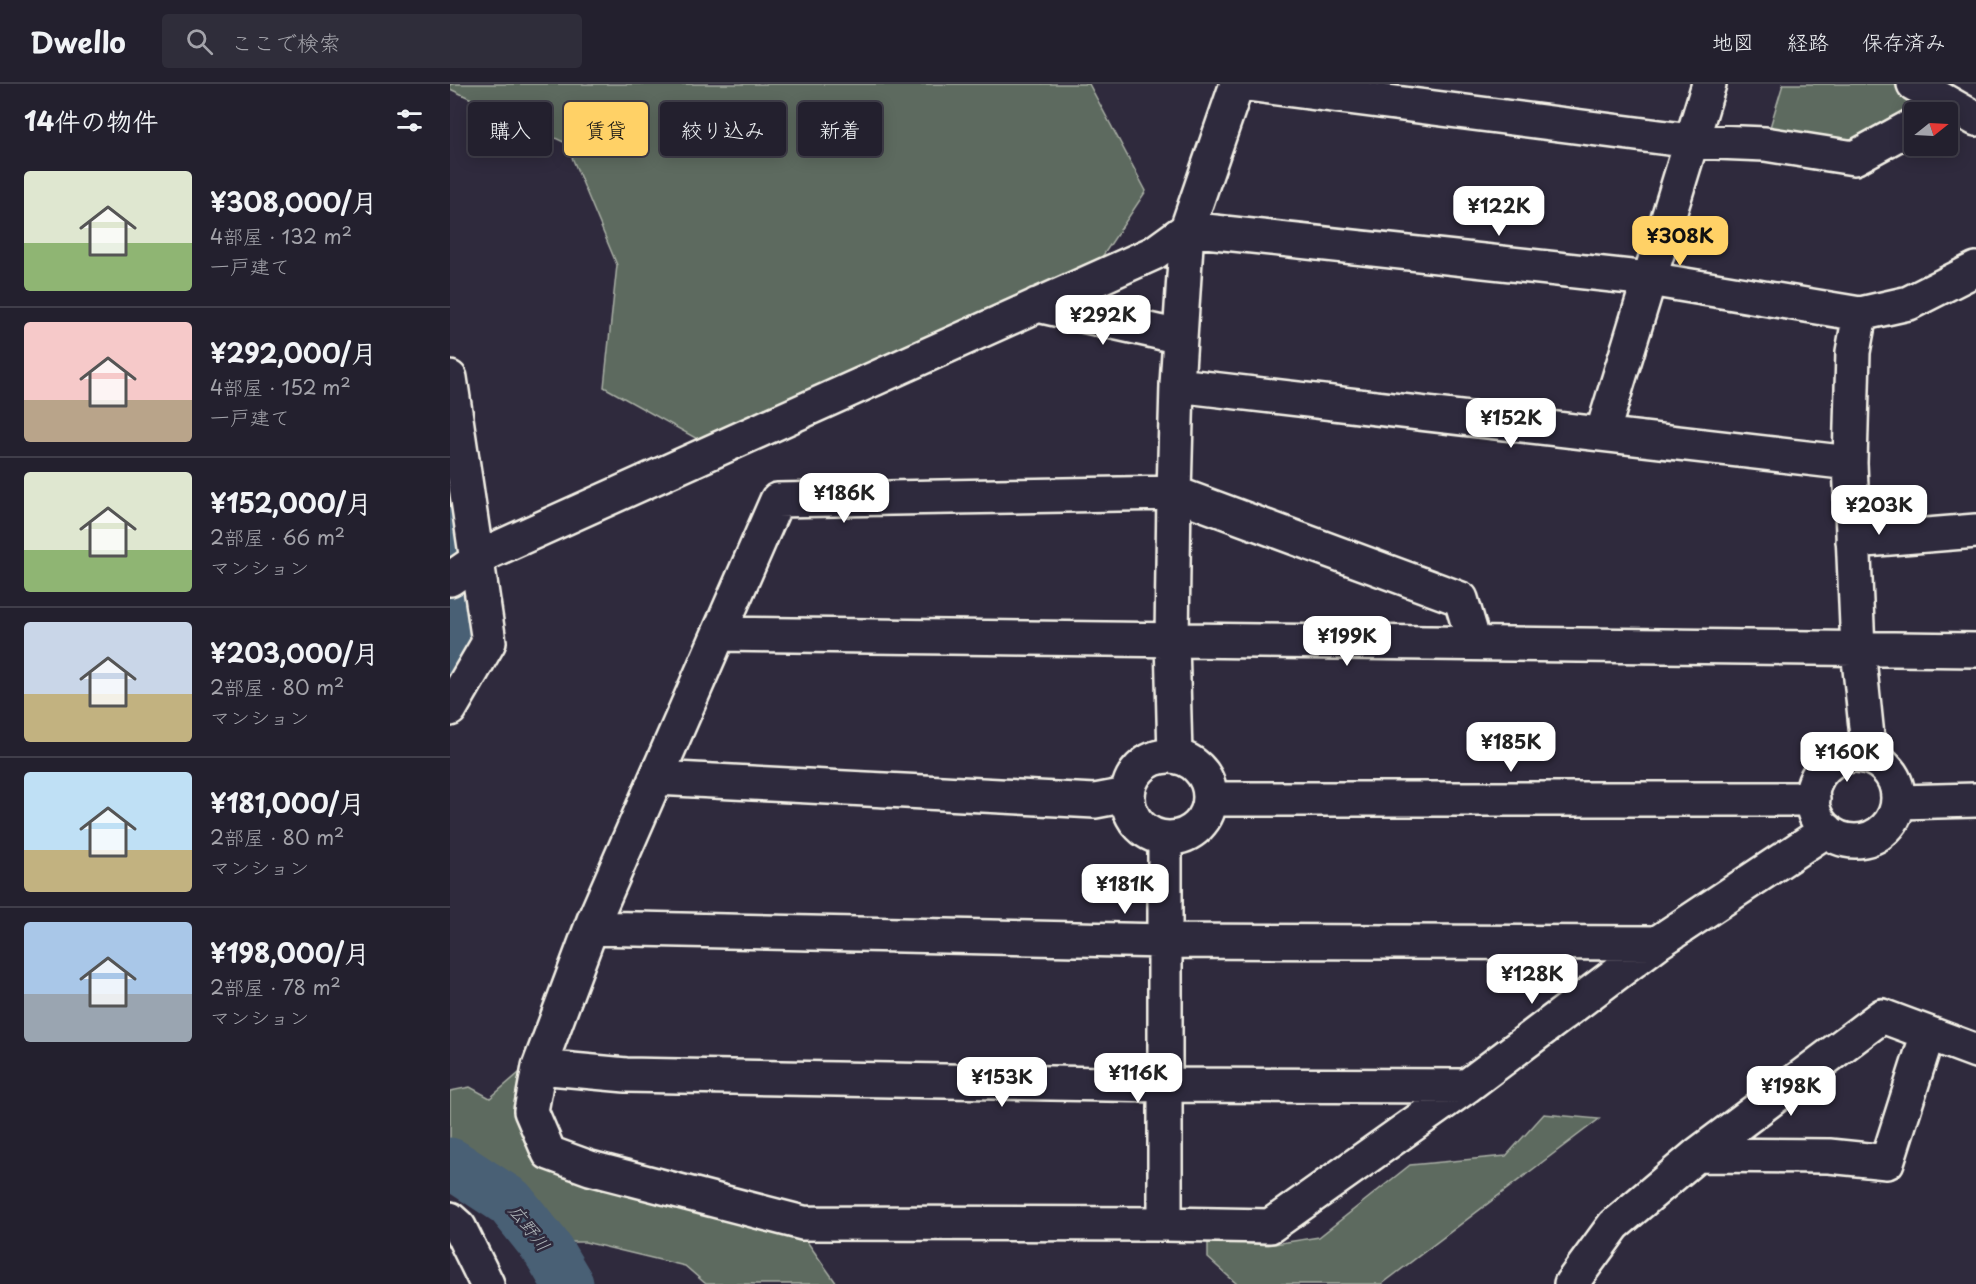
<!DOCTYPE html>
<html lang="ja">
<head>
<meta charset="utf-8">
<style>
  body { margin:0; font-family:"Playpen Sans","Klee One",sans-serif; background:#2f2d3a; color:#f1f3f6; height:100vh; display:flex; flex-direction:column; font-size:22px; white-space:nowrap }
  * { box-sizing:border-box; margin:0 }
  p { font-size:20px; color:#a3a3aa }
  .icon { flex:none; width:33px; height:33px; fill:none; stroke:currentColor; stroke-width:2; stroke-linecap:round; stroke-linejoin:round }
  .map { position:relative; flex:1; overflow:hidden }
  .details { display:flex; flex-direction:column; background:#23202e; width:450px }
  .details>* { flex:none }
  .banner { position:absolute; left:18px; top:18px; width:570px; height:54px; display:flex; gap:12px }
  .needle { width:39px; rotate:72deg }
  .buttons { position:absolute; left:1454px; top:18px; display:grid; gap:12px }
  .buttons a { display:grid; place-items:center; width:54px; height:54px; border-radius:6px; background:#23202e; box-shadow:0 3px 15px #0003,0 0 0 2px #403e4a; font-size:30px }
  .price { position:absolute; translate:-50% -51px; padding:0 14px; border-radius:12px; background:#fff; color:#222; font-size:20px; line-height:39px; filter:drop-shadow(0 2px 3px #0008) }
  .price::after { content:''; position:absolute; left:50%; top:36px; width:18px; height:14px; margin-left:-9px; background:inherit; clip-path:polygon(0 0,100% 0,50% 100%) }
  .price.selected { background:#ffd166; color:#111 }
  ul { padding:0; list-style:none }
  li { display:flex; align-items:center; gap:18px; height:150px; padding:0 24px }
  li+li { border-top:2px solid #403e4a }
  li span { display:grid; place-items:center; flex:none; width:168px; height:120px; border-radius:6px; color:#555 }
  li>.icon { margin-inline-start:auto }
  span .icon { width:72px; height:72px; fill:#fffc; stroke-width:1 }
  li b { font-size:26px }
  h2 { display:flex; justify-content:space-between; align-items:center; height:72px; padding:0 24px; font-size:26px }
  .pill { padding:0 21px; border-radius:6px; background:#23202e; box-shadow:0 3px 15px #0003,0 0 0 2px #403e4a; font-size:21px; line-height:54px }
  .pill.selected { background:#ffd166; color:#111 }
  header { display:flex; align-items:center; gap:36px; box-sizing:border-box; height:84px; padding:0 30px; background:#23202e; border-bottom:2px solid #403e4a }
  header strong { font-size:28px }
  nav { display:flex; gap:33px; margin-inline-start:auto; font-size:21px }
  .search { width:420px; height:54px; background:#2f2d3a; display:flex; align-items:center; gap:15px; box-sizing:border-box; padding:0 21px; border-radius:6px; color:#a3a3aa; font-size:22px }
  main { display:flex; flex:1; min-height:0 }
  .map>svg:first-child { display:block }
</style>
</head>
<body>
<header>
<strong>Dwello</strong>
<div class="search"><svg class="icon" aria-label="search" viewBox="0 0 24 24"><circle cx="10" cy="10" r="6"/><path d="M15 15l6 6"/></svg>ここで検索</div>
<nav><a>地図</a><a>経路</a><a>保存済み</a></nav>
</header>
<main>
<section class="details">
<h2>14件の物件<svg class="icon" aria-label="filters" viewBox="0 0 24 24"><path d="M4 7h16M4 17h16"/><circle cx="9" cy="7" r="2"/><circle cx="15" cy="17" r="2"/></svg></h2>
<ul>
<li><span style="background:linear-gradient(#dfe7d0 60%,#8fb573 0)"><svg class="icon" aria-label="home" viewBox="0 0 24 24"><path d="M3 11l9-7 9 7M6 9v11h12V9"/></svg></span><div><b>¥308,000/月</b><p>4部屋 · 132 m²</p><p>一戸建て</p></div></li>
<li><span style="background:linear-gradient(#f6c9c9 65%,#b9a48a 0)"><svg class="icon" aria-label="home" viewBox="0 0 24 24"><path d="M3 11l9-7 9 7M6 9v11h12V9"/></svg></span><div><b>¥292,000/月</b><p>4部屋 · 152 m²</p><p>一戸建て</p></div></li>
<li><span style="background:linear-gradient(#dfe7d0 65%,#8fb573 0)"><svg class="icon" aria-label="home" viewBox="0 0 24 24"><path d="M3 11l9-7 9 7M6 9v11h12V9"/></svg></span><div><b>¥152,000/月</b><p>2部屋 · 66 m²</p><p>マンション</p></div></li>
<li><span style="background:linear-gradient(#c9d6e8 60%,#c2b280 0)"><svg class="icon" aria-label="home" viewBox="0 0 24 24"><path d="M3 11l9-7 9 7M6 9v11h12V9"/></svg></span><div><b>¥203,000/月</b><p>2部屋 · 80 m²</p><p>マンション</p></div></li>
<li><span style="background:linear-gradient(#bfe0f5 65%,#c2b280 0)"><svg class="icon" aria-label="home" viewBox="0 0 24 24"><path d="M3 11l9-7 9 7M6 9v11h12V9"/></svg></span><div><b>¥181,000/月</b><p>2部屋 · 80 m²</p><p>マンション</p></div></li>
<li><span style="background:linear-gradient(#a9c7e8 60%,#9aa5b1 0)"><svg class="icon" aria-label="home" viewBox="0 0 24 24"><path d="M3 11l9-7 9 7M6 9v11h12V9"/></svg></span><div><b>¥198,000/月</b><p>2部屋 · 78 m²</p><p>マンション</p></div></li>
</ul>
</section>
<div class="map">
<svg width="1526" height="1200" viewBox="0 0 1526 1200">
  <rect width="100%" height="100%" fill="#2f2a3d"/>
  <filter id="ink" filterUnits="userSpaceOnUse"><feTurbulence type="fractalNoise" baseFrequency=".0167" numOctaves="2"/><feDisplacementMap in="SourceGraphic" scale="12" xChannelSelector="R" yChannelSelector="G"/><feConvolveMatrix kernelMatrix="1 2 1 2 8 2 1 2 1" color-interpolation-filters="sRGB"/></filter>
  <g filter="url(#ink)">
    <path fill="#5d6a5f" stroke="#a8aea4" stroke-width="1.5" d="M0,0H639L696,107L648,179L258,361L154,303L167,181L116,59L0,5Z
      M1333,0H1448L1473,12L1471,26L1405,63L1318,50Z
      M75,984L95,1080L181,1113L346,1142L387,1200H256L235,1182L135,1158H100L0,1075V1007L20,1003L40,1014Z
      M1094,1030L1149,1035L932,1200H787L758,1174V1156L818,1161L869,1153L960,1081L1056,1072Z"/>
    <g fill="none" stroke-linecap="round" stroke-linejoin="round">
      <path stroke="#4a6075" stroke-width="51" d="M0,411C6,458 25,538 0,579
        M0,1079L60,1118L96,1163L118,1200"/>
      <defs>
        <path id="minor" d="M797,0L1241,57L1315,60L1404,74L1464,41
          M1464,0L1526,35
          M587,221L730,253
          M1410,230L1403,268L1400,379L1408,565L1419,672
          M0,294L39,558L0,625
          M727,301L1400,379
          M1152,350L1259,0
          M1403,457L1526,447
          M0,495L39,468L704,169L737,145L1199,195L1410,230L1459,219L1526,185
          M269,550L1526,566
          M1362 714a43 43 0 1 1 86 0a43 43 0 1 1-86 0Z
          M678 713a41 41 0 1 1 82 0a41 41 0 1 1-82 0Z
          M725,672L722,556L724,409L727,301L737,145L787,0
          M206,694L645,717L677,711
          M760,715H1363
          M1449,718L1526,716
          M715,755V1140L820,1142L1017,1002L1207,859L1377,746
          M141,844L716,857L1207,859
          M89,983L176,991L713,1001L1017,1002
          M1247,1071L1379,1072L1437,1078L1478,949
          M0,1135L9,1143L37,1200
          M715,1140L353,1139L140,1084L99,1069L81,1027L89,983L144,836L327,416L724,409L1011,515L1024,559
          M1121,1200L1164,1141L1247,1071L1432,932L1526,967"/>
      </defs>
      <use href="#minor" stroke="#f4f1e8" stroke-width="38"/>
      <use href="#minor" stroke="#2f2a3d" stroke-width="33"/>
    </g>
  </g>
  <g text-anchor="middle" stroke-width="5" stroke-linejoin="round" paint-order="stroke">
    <g font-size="18" font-style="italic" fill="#b0b7ba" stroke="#2f2a3d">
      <text transform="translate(79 1144) rotate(52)" y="6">広野川</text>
    </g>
  </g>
</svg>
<div class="buttons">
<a><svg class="needle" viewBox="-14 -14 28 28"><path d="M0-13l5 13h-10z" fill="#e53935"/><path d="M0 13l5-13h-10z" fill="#a3a3aa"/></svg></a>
</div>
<b class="price" style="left:1049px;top:153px">¥122K</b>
<b class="price selected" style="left:1230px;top:183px">¥308K</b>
<b class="price" style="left:653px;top:262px">¥292K</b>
<b class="price" style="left:1061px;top:365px">¥152K</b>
<b class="price" style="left:394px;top:440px">¥186K</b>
<b class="price" style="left:1429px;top:452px">¥203K</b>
<b class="price" style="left:897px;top:583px">¥199K</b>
<b class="price" style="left:1061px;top:689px">¥185K</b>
<b class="price" style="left:1397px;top:699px">¥160K</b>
<b class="price" style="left:675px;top:831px">¥181K</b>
<b class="price" style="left:1082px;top:921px">¥128K</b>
<b class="price" style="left:688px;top:1020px">¥116K</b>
<b class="price" style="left:552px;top:1024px">¥153K</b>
<b class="price" style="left:1341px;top:1033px">¥198K</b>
<div class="banner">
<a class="pill">購入</a>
<a class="pill selected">賃貸</a>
<a class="pill">絞り込み</a>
<a class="pill">新着</a>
</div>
</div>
</main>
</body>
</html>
